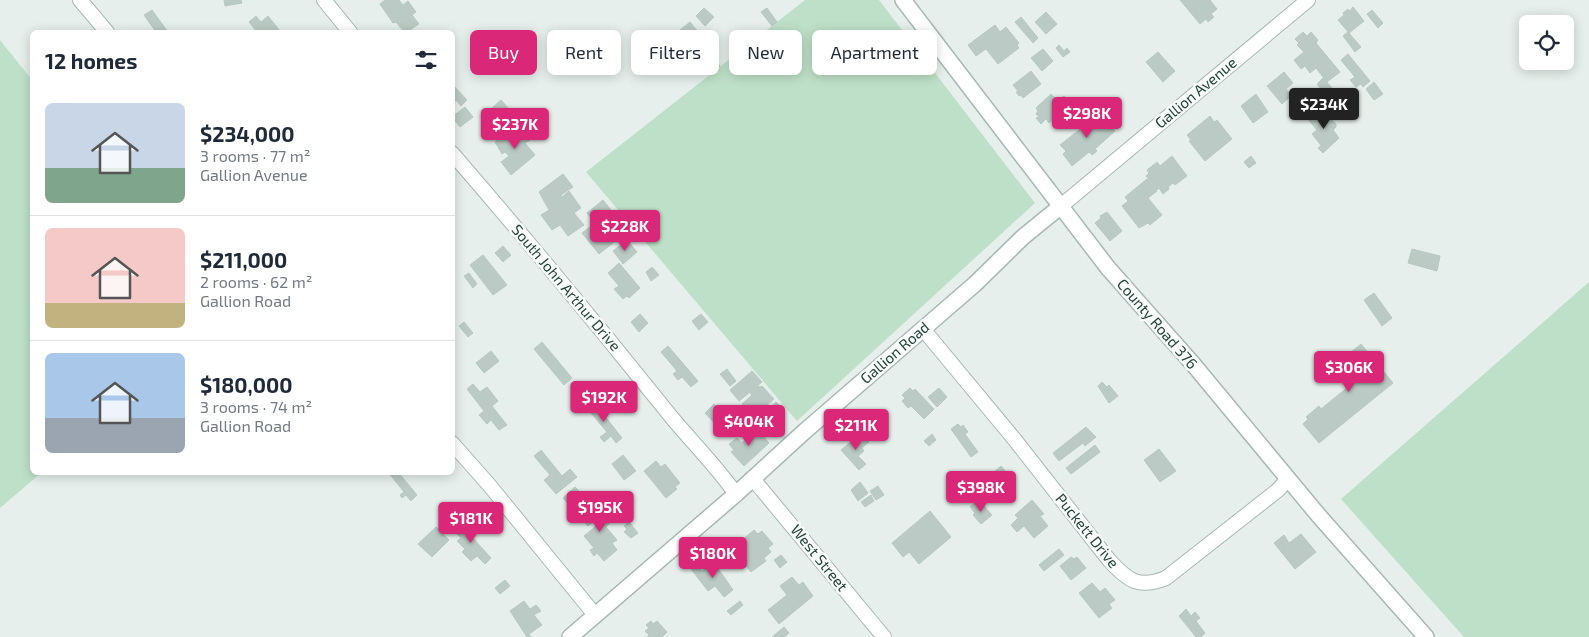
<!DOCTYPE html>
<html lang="en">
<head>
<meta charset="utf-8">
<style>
  body { margin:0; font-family:"Exo 2",sans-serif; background:#f2f2f3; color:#1f2937; height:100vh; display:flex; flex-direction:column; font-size:19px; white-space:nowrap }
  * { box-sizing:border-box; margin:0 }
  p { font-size:16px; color:#747a83 }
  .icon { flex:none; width:28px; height:28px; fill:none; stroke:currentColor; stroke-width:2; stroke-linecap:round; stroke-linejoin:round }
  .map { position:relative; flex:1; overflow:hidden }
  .panel { position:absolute; left:30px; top:30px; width:425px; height:445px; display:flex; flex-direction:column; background:#fff; border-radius:8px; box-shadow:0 2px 12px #0003 }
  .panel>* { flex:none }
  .top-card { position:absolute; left:470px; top:30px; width:475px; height:45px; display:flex; gap:10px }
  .controls { position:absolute; left:1519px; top:15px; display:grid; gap:10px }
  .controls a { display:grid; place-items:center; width:55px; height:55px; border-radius:8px; background:#fff; box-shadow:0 2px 12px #0003; font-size:25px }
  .price { position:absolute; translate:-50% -42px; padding:0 11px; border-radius:5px; background:#db2777; color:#fff; font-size:16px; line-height:32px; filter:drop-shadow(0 1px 2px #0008) }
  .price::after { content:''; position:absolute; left:50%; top:30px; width:15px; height:11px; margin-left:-8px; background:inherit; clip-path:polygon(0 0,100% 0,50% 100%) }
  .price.selected { background:#222; color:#fff }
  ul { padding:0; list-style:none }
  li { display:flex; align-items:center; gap:15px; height:125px; padding:0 15px }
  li+li { border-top:1px solid #e0e1e3 }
  li span { display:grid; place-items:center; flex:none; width:140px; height:100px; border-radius:8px; color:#555 }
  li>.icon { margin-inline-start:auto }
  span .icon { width:60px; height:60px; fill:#fffc; stroke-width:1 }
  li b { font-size:21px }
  h2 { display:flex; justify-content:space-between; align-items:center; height:60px; padding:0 15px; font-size:21px }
  .pill { padding:0 18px; border-radius:8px; background:#fff; box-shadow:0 2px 12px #0003; font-size:18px; line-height:45px }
  .pill.selected { background:#db2777; color:#fff }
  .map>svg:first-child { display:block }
</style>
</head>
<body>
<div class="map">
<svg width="1589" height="637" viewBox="0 0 1589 637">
  <rect width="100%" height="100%" fill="#e6efeb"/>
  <path fill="#bfe0c8" d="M805,0H879L1035,203L797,421L586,172Z
    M0,40L32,80V472L41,473L0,508Z
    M1589,282V637H1464L1341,499Z"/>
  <path fill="#bbcac4" stroke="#b8c9c2" d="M224,0H241L242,3L225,6Z
    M385,0H399L403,5L408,1L416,12L412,15L419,24L407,32H404L396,22L393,23L380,4Z
    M1180,0H1210L1217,9L1211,14L1214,17L1208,22L1206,19L1200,24Z
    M1353,7L1364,21L1349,33L1338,20L1344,15L1343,13L1348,9L1350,11Z
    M704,8L714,17L705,26L696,16Z
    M767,8L777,22L772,26L761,12Z
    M152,10L168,32H156L144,15Z
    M1372,10L1383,23L1378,28L1367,14Z
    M1046,12L1057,24L1046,34L1035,22Z
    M256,16L261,22L268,16L280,31L278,32H257L249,22Z
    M1021,17L1038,38L1033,43L1015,22Z
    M690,22L699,33L680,50L670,38Z
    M995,25L1000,32L1006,27L1019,43L1017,45L1019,48L998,64L986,49L976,56L968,45Z
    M1303,32L1307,36L1311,32L1318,40L1316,43L1340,72L1327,82L1316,68L1310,73L1305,66L1301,69L1294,60L1304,52L1297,45L1299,43L1295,39Z
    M1348,32L1361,47L1355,52L1343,36Z
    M668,40L673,52L665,55L661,43Z
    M1059,45L1064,51L1067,48L1070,52L1063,57L1056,48Z
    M1043,49L1053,61L1042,71L1031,58Z
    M1158,52L1175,71L1163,82L1146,62Z
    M1348,54L1370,81L1363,87L1361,84L1356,87L1350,80L1355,77L1341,60Z
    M714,59L720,66L711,74L705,67Z
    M1031,71L1041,84L1023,98L1021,95L1019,96L1016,92L1018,91L1013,85Z
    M1284,72L1293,83L1286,89L1291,96L1282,104L1267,86Z
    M1323,78L1333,89L1326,95L1317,84Z
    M1374,82L1383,94L1374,100L1366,89Z
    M452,84L467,100L461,106L456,100L452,104Z
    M1051,94L1058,101L1064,96L1071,103L1049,123L1046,119L1041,124L1036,118L1039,117L1036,114L1038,111L1036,108Z
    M1256,94L1268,112L1253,123L1241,106Z
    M501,100L509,109L500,117L492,108Z
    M465,107L473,117L460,127L452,117Z
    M1321,109L1336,124V127L1333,130L1339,138L1323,153L1318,148L1321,146L1320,144L1312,134L1317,130L1308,119Z
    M1098,113L1115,131L1095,149L1097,151L1092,155L1089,152L1072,166L1063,154L1066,151L1060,145L1089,122L1088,121Z
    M1210,116L1214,122L1217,120L1232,139L1205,161L1189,141L1191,140L1187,135Z
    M512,128L518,134L522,131L530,140L525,143L535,155L511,175L501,162L509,156L505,152L502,154L495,142Z
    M1172,156L1187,176L1175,185L1173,183L1168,187L1169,189L1163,194L1159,188L1157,190L1146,176L1149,173L1147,170L1157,162L1160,166Z
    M1251,156L1256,163L1249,168L1244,162Z
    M563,174L573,187L561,195L562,197L569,191L581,208L574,213L584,225L568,236L560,225L552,230L541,215L549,210L539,192Z
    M1147,179L1157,191L1148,198L1162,215L1150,225L1148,223L1139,228L1122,206L1128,201L1125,197Z
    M603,200L628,231L599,254L582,233L595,223L587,213Z
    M1107,212L1122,231L1110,241L1095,223L1101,218L1100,216Z
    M627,240L637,252L623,264L613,251Z
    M503,246L511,255L503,262L495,253Z
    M1412,249L1440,256L1437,271L1408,263Z
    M483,255L507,285L493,295L470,265Z
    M619,263L640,288L629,298L627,296L623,299L614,289L619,286L608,273Z
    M652,267L659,275L651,281L646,272Z
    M469,273L477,284L473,288L464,276Z
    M1374,293L1392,318L1382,326L1364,300Z
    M640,314L648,323L639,332L631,322Z
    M701,314L708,322L699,330L692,321Z
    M464,322L473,333L468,337L459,326Z
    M542,342L572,378L564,385L534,349Z
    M1361,344L1393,383L1319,443L1303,424L1308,419L1306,417L1319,406L1321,409L1348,387L1333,367Z
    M668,346L698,381L691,387L682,377L678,380L673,374L677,371L661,352Z
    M491,351L499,361L484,373L476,363Z
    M727,369L736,381L730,386L720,374Z
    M752,371L762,382L739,401L730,390Z
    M1102,382L1107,387L1109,385L1118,396L1109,403L1098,386Z
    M473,384L480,392L487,387L498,401L492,406L507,425L499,430L491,420L487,424L479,415L484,411L467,389Z
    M758,386L760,387L762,386L774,399L765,407L767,409L754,418L742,404L752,395L750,393Z
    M910,388L913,391L915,389L934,409L924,419L911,406L908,408L902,401L905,398L902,395Z
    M939,388L947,397L937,407L928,397Z
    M593,401L622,438L616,443L611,436L604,442L600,437L607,432L586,407Z
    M776,402L785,411L764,430L756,421Z
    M714,404L728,419L719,428L705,413Z
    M958,424L961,427L963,425L968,432L965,434L978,452L971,457L951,429Z
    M1086,427L1096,437L1085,446L1083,443L1059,461L1053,453Z
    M757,429L769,443L744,466L731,452L734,450L729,444L737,438L742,443Z
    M863,434L869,442L862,448L864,451L858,456L866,464L859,470L841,450L853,440L855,441Z
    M932,434L936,440L929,446L924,441Z
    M1095,445L1100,452L1071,474L1066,468Z
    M1159,449L1176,471L1160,482L1144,460Z
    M541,450L562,476L570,469L577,477L556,494L544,480L550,475L534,456Z
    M623,455L636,471L624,480L612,464Z
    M656,461L661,467L665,464L680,483L675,487L677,489L666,498L644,471Z
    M1001,466L1015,482L1001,494L1002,496L997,500L982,482Z
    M388,472H398L417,495L411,501L406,495L402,498L400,495L404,492Z
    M960,480L970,487L963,497L953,489Z
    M860,482L868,493L858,501L851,490Z
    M878,486L884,495L876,500L870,491Z
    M575,487L586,498L594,491L599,496L578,515L563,498Z
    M613,493L624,507L616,513L605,500Z
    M871,495L874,501L865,507L861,502Z
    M1032,500L1044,514L1040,516L1048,526L1034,538L1024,526L1017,532L1011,525L1018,518L1015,515Z
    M598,501L608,512L605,514L611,522L606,527L617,540L612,543L617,550L604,561L597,553L594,556L590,550L594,548L584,536L601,522L598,518L588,526L583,521L591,515L587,510Z
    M976,502L981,508L984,506L992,515L981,524L973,515L975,513L970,507Z
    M930,511L951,537L919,564L909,552L903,557L892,543Z
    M629,522L638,533L631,538L624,532L627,529L624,526Z
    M466,523L475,532L471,536L491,558L485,564L477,556L471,561L462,552L465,549L457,541L461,538L453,530L459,524L461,527Z
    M436,527L449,540L432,557L418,544Z
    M754,530L758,534L762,531L773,544L768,548L771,552L764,558L766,561L751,572L735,553L745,544L742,540Z
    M1301,534L1316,552L1295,569L1274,543L1284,535L1289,543Z
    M1059,549L1064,555L1044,571L1039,565Z
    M781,555L787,562L780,568L774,560Z
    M1071,557L1074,559L1077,557L1086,568L1071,580L1060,566Z
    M715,564L733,590L724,597L715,586L708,591L691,569L697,565L702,571L708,566L710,568Z
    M792,577L799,585L803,582L813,596L779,624L768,610L787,595L780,586Z
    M505,580L510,586L500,594L495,588Z
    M1092,583L1100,592L1105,588L1115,600L1109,604L1112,608L1099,618L1079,593Z
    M524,601L530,609L536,605L541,611L534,615L542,625L529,634L531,637H527L510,611Z
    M740,601L743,605L731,615L727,611Z
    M1186,609L1191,616L1195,612L1200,618L1196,621L1205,633L1201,637H1196L1179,616Z
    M651,621L653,624L657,621L667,632L662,637H647L649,635L645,631L649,628L646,625Z
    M784,627L789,633L784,637H772Z"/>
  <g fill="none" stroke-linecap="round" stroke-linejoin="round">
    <defs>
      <path id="minor" d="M80,0L107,32
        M324,0L350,32
        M452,153C527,240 601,329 673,419C694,444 717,467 736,494
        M1061,206L1308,0
        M923,329L1015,440L1109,560C1128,581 1139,589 1166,578L1278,490L1288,479
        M452,443L490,486L595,615
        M753,479L884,637"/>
      <path id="tertiary" d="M903,0L1108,268L1193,364L1319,516L1426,637
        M570,637L736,494L805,431L975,284L1023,237L1061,206"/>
    </defs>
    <use href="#minor" stroke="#a8b8b2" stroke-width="16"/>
    <use href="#tertiary" stroke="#a8b8b2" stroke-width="18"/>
    <use href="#minor" stroke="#fff" stroke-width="14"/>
    <use href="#tertiary" stroke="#fff" stroke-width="15"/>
  </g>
  <g text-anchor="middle" stroke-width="5" stroke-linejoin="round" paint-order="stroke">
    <g font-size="15" fill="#24423a" stroke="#f7fbf9">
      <text transform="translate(1196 93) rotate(-40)" y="5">Gallion Avenue</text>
      <text transform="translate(566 288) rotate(50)" y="5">South John Arthur Drive</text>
      <text transform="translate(1157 324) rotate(49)" y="5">County Road 376</text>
      <text transform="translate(895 353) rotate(-41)" y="5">Gallion Road</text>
      <text transform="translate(1087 531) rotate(51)" y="5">Puckett Drive</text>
      <text transform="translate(819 558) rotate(51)" y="5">West Street</text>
    </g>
  </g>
</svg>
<div class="controls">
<a><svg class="icon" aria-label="locate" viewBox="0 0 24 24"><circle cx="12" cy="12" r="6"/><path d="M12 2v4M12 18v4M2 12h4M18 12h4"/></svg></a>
</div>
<b class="price selected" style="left:1324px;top:130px">$234K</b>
<b class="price" style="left:1087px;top:139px">$298K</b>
<b class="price" style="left:515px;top:150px">$237K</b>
<b class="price" style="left:625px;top:252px">$228K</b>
<b class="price" style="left:1349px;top:393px">$306K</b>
<b class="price" style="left:604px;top:423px">$192K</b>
<b class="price" style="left:749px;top:447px">$404K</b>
<b class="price" style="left:856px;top:451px">$211K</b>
<b class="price" style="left:981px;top:513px">$398K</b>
<b class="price" style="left:600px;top:533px">$195K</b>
<b class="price" style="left:471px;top:544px">$181K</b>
<b class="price" style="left:713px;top:579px">$180K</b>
<div class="top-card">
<a class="pill selected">Buy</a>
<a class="pill">Rent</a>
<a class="pill">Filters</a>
<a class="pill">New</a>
<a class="pill">Apartment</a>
</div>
<section class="panel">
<h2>12 homes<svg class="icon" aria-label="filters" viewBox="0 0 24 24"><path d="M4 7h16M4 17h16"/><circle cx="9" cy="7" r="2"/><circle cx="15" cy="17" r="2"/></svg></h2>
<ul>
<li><span style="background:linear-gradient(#c9d6e8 65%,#7fa58c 0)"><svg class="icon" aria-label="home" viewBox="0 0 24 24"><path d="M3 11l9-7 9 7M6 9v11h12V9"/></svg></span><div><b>$234,000</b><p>3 rooms · 77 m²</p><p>Gallion Avenue</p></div></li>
<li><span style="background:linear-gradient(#f6c9c9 75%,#c2b280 0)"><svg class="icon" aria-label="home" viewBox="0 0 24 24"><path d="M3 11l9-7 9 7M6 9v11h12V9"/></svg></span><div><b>$211,000</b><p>2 rooms · 62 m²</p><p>Gallion Road</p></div></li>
<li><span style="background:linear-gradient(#a9c7e8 65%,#9aa5b1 0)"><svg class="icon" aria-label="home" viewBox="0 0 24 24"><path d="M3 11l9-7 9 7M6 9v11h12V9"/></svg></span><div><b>$180,000</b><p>3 rooms · 74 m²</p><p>Gallion Road</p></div></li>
</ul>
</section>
</div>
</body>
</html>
